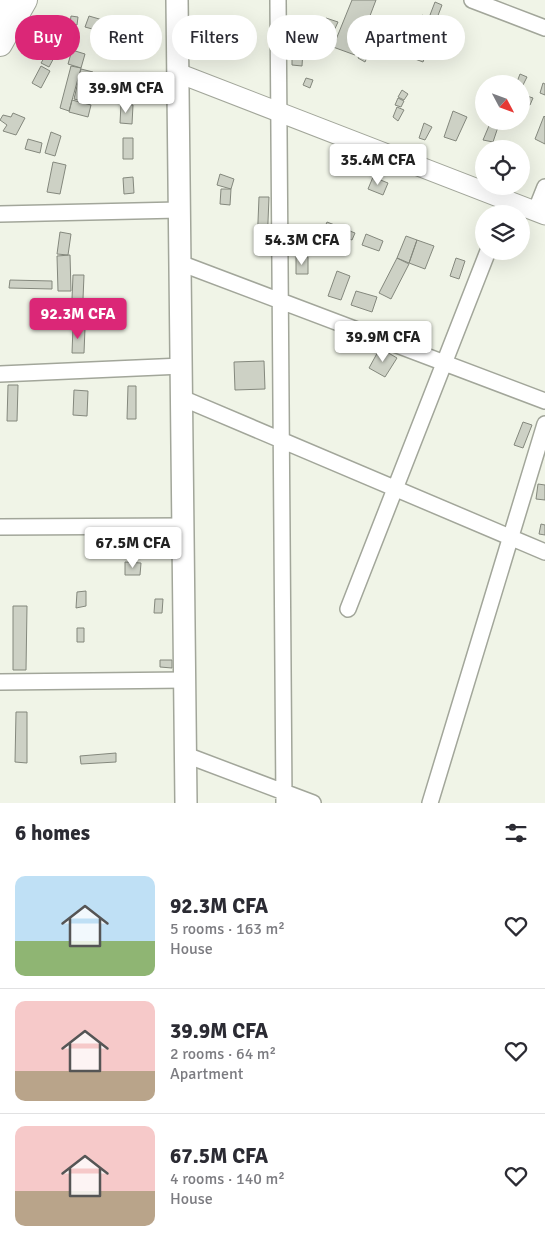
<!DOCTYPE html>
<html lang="en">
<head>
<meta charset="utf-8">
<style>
  body { margin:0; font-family:Signika,sans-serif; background:#f2f2f3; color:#2b2b33; height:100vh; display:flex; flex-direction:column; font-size:19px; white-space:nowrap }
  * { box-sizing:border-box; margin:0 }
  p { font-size:16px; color:#7c7c81 }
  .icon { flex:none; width:28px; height:28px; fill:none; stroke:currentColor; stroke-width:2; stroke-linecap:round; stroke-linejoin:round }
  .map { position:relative; height:803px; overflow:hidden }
  .panel { display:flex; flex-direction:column; background:#fff; flex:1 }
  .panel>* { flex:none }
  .top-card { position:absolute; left:15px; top:15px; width:515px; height:45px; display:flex; gap:10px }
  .needle { width:32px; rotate:131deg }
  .tools { position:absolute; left:475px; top:75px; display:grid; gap:10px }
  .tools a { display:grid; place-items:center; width:55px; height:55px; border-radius:50%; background:#fff; box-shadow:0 5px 20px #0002; font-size:25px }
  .price { position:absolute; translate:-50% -42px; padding:0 11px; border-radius:5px; background:#fff; color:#222; font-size:16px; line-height:32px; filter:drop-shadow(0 1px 2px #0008) }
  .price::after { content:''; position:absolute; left:50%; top:30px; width:15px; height:11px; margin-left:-8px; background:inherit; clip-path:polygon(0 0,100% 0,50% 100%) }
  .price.active { background:#db2777; color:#fff }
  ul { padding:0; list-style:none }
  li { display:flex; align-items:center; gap:15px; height:125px; padding:0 15px }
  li+li { border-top:1px solid #e1e1e2 }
  li span { display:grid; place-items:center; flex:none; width:140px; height:100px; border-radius:10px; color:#555 }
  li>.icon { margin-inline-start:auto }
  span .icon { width:60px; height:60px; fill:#fffc; stroke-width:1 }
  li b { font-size:21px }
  h2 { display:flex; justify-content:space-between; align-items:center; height:60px; padding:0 15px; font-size:21px }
  .chip { padding:0 18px; border-radius:22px; background:#fff; box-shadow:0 5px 20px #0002; font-size:18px; line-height:45px }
  .chip.active { background:#db2777; color:#fff }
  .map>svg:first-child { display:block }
</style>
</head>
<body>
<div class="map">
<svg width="545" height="803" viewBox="0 0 545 803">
  <rect width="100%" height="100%" fill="#f0f4e7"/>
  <path fill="#cdd1c5" stroke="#84887d" d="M352,0H376L355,55L333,47Z
    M435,2L442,5L437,18L430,15Z
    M422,15L429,19L425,24L418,21Z
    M71,16L78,17L77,25L70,23Z
    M89,16L130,28L132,40L85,27Z
    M326,18L338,22L333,33L323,30Z
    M374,22L384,27L382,36L395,41L400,32L408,36L401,54L367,40Z
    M413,38L420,41L412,57L406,55Z
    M364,41L372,45L365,62L358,58Z
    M420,45L428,48L423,62L415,59Z
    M49,50L56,54L49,67L41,63Z
    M72,50L85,54L81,68L68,64Z
    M303,50L302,66L292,65V51Z
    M41,66L50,71L41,88L32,83Z
    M71,66L81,68L69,111L60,108Z
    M81,69L93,72L86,102L74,99Z
    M132,74V101H120V75Z
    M520,74L527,77L523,85L517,82Z
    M306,78L313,80L310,88L303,85Z
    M543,83L545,84V95L540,93Z
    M402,90L408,94L404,100L398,97Z
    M521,94L533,98L530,105L521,102Z
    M398,98L404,101L401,107L395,105Z
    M72,100L91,105L88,117L69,112Z
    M121,104L133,105L132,124L120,123Z
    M397,107L404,110L398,121L393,117Z
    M453,111L467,117L456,141L444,137Z
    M13,113L25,118L16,135L3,131L7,125L0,120L3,115L11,117Z
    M544,116L545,117V144L535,139Z
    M491,121H500L493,142L483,140Z
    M503,121H515L513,125Z
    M424,123L432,127L425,140L419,138Z
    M51,132L61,136L55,156L45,153Z
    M123,138H133V159H123Z
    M28,139L42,143L40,153L25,149Z
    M53,162L66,165L60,194L47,192Z
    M220,174L234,179L231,189L217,185Z
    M133,177L134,193L124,194L123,178Z
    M373,177L388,183L383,195L368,189Z
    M221,189H231L230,205L220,204Z
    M259,197H269L267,246H257Z
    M327,222L355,233L352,240L324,229Z
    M294,228H303V256H295Z
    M60,232L71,234L68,255L57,254Z
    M366,234L383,241L379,251L362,245Z
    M406,236L417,240L409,263L397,258Z
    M417,240L434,246L425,269L409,263Z
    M70,255L71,291H58L57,256Z
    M296,257H308V274H296Z
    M397,258L409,264L391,299L379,293Z
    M456,258L465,261L459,279L450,276Z
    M337,271L350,276L341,300L328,296Z
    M73,275H84L82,323H71Z
    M10,280L52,281V289L9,288Z
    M356,291L377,297L372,312L351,305Z
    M73,327L85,328L84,353H72Z
    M380,348L397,358L385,377L369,368Z
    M264,361L265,389L235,390L234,362Z
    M8,385H18L17,421H7Z
    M128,386H136V419H127Z
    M74,390L88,391L87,416L73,415Z
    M523,422L532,425L523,448L514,445Z
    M538,484L545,485V500L536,499Z
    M541,524L545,525V535L539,534Z
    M125,562L141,563L140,575H125Z
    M86,591V606L76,608L77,592Z
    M155,599H163L162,613H154Z
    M13,606H27L26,670H13Z
    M77,628H84V642H77Z
    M160,660H172V668L160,667Z
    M16,712H27V763L15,762Z
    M116,753V762L81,764L80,756Z"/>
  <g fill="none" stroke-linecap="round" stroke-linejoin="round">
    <defs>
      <path id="minor" d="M278,0L284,803
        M472,0L545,28
        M535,212L545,187
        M0,214L179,210
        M503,214L508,201
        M180,263L545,401
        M0,374L182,366
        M182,398L545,552
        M0,527L183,526
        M348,609L488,251
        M0,682L185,680
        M186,755L313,803
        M430,803L545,424"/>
      <path id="tertiary" d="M178,73L545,215"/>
      <path id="secondary" d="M177,0L186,803"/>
      <path id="primary" d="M0,9L5,0
        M0,44L25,0"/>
    </defs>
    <use href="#minor" stroke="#a2a69a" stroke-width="18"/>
    <use href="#tertiary" stroke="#a2a69a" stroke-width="21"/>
    <use href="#secondary" stroke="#a2a69a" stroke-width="24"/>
    <use href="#primary" stroke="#a2a69a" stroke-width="26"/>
    <use href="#minor" stroke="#fff" stroke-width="15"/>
    <use href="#tertiary" stroke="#fff" stroke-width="19"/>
    <use href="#secondary" stroke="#fff" stroke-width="21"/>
    <use href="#primary" stroke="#fff" stroke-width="24"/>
  </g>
</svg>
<div class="tools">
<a><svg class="needle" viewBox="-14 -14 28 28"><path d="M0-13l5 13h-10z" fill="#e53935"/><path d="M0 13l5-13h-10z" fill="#7c7c81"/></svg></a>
<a><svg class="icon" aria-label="locate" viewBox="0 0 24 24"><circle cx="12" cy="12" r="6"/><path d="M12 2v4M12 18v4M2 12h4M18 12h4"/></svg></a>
<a><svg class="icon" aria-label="layers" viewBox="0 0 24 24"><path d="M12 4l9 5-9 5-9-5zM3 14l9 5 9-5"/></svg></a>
</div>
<b class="price" style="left:126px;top:114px">39.9M CFA</b>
<b class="price" style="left:378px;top:186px">35.4M CFA</b>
<b class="price" style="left:302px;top:266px">54.3M CFA</b>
<b class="price active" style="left:78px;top:340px">92.3M CFA</b>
<b class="price" style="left:383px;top:363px">39.9M CFA</b>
<b class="price" style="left:133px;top:569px">67.5M CFA</b>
<div class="top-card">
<a class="chip active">Buy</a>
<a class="chip">Rent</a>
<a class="chip">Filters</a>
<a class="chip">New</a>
<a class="chip">Apartment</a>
</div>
</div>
<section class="panel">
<h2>6 homes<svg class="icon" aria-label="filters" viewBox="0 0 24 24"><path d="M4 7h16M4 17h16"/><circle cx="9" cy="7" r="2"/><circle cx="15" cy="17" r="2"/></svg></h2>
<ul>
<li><span style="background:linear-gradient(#bfe0f5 65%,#8fb573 0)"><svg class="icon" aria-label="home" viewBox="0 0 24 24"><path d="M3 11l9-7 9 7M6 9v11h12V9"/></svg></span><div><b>92.3M CFA</b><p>5 rooms · 163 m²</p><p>House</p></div><svg class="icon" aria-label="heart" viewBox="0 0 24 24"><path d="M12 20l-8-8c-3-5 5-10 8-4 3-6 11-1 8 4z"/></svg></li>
<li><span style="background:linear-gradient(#f6c9c9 70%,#b9a48a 0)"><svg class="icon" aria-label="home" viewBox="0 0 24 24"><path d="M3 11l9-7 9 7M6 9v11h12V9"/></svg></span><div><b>39.9M CFA</b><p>2 rooms · 64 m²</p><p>Apartment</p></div><svg class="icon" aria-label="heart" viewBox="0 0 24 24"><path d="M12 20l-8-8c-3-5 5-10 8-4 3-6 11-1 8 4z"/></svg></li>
<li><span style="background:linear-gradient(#f6c9c9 65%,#b9a48a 0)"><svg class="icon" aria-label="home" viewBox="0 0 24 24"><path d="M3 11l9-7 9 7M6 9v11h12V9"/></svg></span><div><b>67.5M CFA</b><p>4 rooms · 140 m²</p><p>House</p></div><svg class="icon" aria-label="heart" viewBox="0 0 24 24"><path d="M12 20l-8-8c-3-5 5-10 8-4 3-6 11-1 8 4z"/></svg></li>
</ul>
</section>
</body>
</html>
